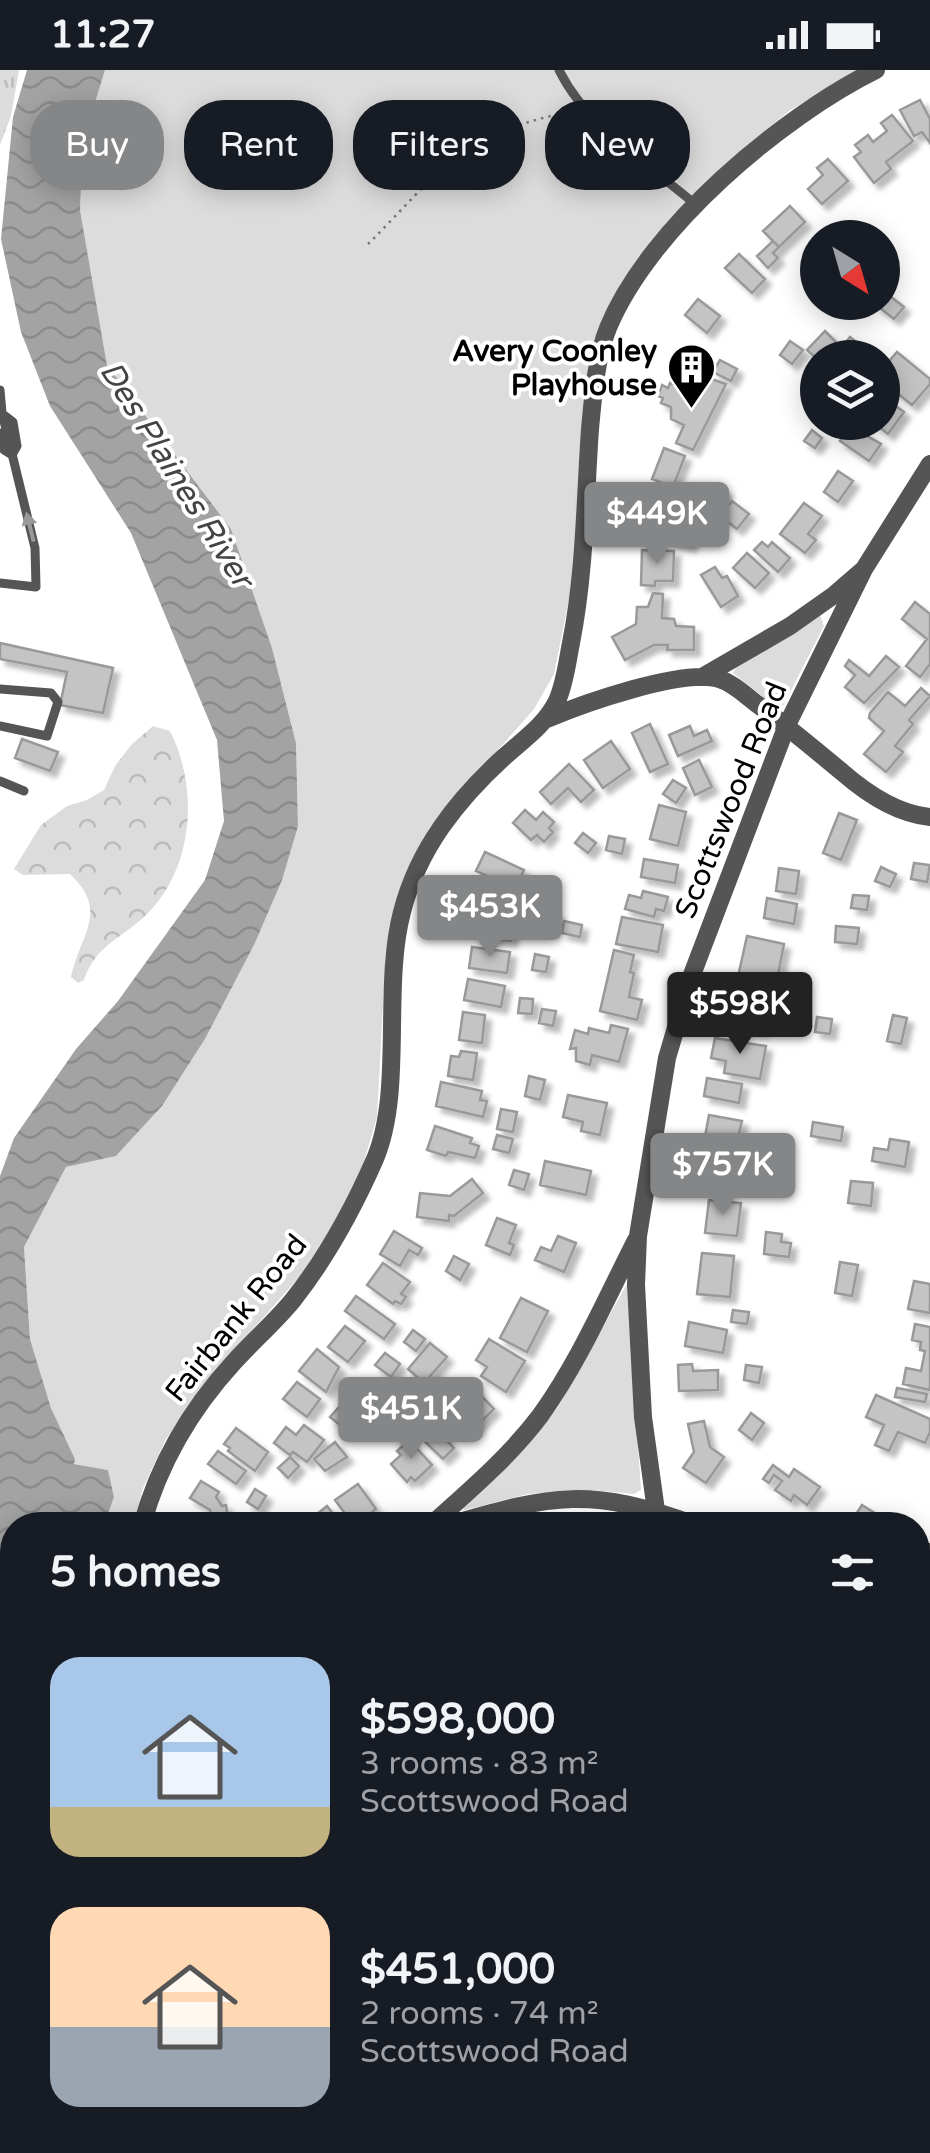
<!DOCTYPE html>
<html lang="en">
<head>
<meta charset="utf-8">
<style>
  body { margin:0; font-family:"Varela Round",sans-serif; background:#20242c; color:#f1f3f6; height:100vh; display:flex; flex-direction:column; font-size:38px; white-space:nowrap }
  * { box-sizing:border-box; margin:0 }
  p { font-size:32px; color:#9ea1a6 }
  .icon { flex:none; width:55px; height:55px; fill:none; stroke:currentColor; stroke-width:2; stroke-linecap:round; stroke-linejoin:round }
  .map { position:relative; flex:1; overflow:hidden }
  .side { position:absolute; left:0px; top:1442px; width:930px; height:642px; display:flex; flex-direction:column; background:#171b24; border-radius:40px 40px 0 0; box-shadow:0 5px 25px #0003 }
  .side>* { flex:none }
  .hud { position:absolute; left:30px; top:30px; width:870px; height:90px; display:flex; gap:20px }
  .needle { width:65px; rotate:143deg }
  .controls { position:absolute; left:800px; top:150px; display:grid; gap:20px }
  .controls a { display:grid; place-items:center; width:100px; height:100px; border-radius:50%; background:#171b24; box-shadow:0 5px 25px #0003; font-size:50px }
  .price { position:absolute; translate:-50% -85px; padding:0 22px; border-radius:10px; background:#858687; color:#fff; font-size:32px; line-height:65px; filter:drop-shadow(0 2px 5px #0008) }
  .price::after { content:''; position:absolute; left:50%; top:60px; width:30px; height:22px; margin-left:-15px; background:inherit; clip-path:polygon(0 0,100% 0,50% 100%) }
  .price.on { background:#222; color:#fff }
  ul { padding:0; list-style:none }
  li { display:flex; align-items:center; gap:30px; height:250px; padding:0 50px }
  li span { display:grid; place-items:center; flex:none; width:280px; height:200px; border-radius:30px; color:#555 }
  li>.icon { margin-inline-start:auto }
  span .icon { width:120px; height:120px; fill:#fffc; stroke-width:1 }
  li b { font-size:42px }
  h2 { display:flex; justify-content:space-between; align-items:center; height:120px; padding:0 50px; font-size:42px }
  .chip { padding:0 35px; border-radius:40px; background:#171b24; box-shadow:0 5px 25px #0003; font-size:35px; line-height:90px }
  .chip.on { background:#858687; color:#fff }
  .status { display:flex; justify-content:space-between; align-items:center; height:70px; padding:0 50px; background:#171b24; direction:ltr }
  .status svg { height:28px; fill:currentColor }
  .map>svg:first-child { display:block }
</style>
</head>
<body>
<div class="status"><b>11:27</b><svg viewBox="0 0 49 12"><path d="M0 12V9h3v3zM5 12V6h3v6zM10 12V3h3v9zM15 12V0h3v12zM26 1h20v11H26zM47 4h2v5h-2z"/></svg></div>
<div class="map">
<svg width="930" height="2083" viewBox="0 0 930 2083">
  <defs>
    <pattern id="grass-tufts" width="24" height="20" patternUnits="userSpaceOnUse" patternTransform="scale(2.5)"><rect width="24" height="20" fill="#dcdcdc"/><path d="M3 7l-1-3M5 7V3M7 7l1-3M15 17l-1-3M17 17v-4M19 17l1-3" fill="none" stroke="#bbb"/></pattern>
    <pattern id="forest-crowns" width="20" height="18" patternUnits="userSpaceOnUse" patternTransform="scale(2.5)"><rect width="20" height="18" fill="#dcdcdc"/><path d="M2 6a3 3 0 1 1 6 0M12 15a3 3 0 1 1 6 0" fill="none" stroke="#bbb"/></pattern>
    <pattern id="water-waves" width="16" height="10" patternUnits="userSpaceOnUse" patternTransform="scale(2.5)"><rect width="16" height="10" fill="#a3a3a3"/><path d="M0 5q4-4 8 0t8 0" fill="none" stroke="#8b8b8b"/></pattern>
    <filter id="shadow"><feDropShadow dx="6" dy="6" stdDeviation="2.5" flood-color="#0004"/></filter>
  </defs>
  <rect width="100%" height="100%" fill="#fff"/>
  <path fill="url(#grass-tufts)" d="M0,0H19L11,46L0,75Z"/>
  <path fill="url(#forest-crowns)" d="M153,656L170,661C199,718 194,797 147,844C123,868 96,874 84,910L78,913L71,907C80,864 110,842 70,804L23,805L14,799L41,755L67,736L87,730L104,720L115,696L132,674Z"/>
  <path fill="#dcdcdc" d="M105,0H857L789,41L755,69L611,237L578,484L554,604L534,639L430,757L408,799L386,880L377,1047L363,1095L332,1157L300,1206L206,1313L166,1369L143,1418L133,1455H104L114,1427L108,1400L74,1394L75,1389L51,1338L30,1269L24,1177L66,1097L116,1086L162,1036L205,969L254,875L298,756L296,673L272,578L231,459L107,295L80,140L83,72Z
    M820,545L824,556L782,638L776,637L733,603L736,598Z
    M627,1214L641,1420L634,1424L592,1420L528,1424L464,1440L463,1436L536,1365L558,1337Z
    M12,1779V2072L121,2073L127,2083H0V1842Z
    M742,2073H825V2083H739Z"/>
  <path fill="url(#water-waves)" d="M27,0H105L83,72L80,140L107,295L231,459L272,578L296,673L298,756L282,810L254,875L205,969L162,1036L116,1086L66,1097L24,1177L30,1269L51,1338L75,1389L74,1394L108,1400L114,1427L104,1455H12V1779L0,1842V1106L14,1068L76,979L118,931L205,810L224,751L217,670L131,463L50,336L21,262L1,169L13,47Z"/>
  <path fill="#c4c4c4" stroke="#999" stroke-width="2.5" filter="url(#shadow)" d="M920,30L930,49V73L922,62L914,66L900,40Z
    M892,45L913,71L886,92L891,99L874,113L854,87L861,82L855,75L868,65L873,72L887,61L881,53Z
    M828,89L848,111L822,134L808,119L823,105L817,98Z
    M790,136L805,152L779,177L763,161Z
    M773,171L779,177L773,183L778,188L768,198L757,186Z
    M739,184L765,209L752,223L725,198Z
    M886,223L904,237L894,249L876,235L882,232Z
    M698,229L720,246L707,263L685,245Z
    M825,261L836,272L818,290L807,280Z
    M850,267L864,278L857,288H848L839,281Z
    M790,271L803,280L792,294L780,285Z
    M897,282L930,309V314L912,335L882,311V299Z
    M720,290L737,299L731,311L713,302Z
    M694,303L726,314L693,380L676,373L684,355L671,349V337L661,333L663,328L658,326L662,315L668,318L670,313L679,317L682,310L687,312Z
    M882,326L904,342L888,364L873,352H882Z
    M850,356L881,374L869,391L840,371Z
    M812,360L822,368L815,378L804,371Z
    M664,378L685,386L673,417L652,409Z
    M838,401L853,411L838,432L824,422Z
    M708,417L726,420L723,437L705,434Z
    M647,423L700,438L690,476L668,470L673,452L642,444Z
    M732,431L749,444L737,459L720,446Z
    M804,433L822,446L808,464L816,470L805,483L780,464Z
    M762,472L768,477L772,472L790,488L778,502L754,480Z
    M642,480L674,481L673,511H655V516L641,515Z
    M747,483L769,503L755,518L733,498Z
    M715,497L722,508L727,506L738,526L721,537L701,505Z
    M653,523L663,524L662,548L674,549L676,556L694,557V580H667L668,575H654L625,590L612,567L636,554L637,537H648Z
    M915,532L930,544V594L920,607L906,596L927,569L902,549Z
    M0,573L113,598L103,643L60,635L67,602L0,589Z
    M886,586L899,597L864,633L845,617L855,605L845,596L849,590L869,606Z
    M921,618L930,626L909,650L913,654L895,676L903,682L886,702L864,684L884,661L869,648L870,643L888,622L905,636Z
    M650,654L668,694L650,702L632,663Z
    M690,656L694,666L707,660L712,671L678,686L669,665Z
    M22,669L58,682L50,701L15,688Z
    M611,671L630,699L603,718L584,690Z
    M699,690L712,717L695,725L683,698Z
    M569,694L594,720L581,732L568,718L551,734L540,722Z
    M673,710L686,718L676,733L663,724Z
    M659,735L686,742L678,776L650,769Z
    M525,740L536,750L543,742L554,752L549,758L553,762L544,772L537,765L531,770L513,753Z
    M839,743L857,750L841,790L823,783Z
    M583,763L596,773L588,783L575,773Z
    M609,766L625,769L622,784L606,780Z
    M485,782L524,800L515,819L476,801Z
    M644,789L678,795L675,813L641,807Z
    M914,793L930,795L927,812L911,809Z
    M881,797L896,804L890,817L875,811Z
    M779,798L799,801L796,824L776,821Z
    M643,821L668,827L664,841L656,839L654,847L625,839L629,825L641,828Z
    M853,825L869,826L867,840L851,838Z
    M767,828L797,834L794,854L764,848Z
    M480,836L515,840L511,871L476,866Z
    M543,838L559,845L552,861L535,853Z
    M622,847L663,855L658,882L616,874Z
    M564,851L582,855L580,867L562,863Z
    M836,856L859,858L857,874L835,872Z
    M747,866L784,874L777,910L764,907L762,921L736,916Z
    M472,877L510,882L507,903L469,898Z
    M614,880L634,885L630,902L634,903L629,927L642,930L637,950L600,941Z
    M535,884L549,887L546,902L532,900Z
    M468,909L505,916L501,937L464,930Z
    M520,928L533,929L532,944L518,943Z
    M722,935L764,943L761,960L719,953Z
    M542,939L556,941L553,956L539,953Z
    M463,942L485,945L482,973L459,970Z
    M893,945L907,948L901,974L887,971Z
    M817,947L832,949L830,964L815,962Z
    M611,955L628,959L619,992L592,985L590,995L576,991V978L570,979L575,960L588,964L589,958L609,963Z
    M715,968L766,976L760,1009L724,1003L726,991L711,988Z
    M461,981L477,983L473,1010L448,1006L451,986L459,987Z
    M529,1006L545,1010L540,1030L525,1026Z
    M707,1008L742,1014L739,1033L704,1026Z
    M441,1012L482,1021L480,1030L487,1031L483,1047L436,1036Z
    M568,1025L607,1033L600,1065L581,1061L583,1052L563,1047Z
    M501,1039L517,1042L513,1062L497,1059Z
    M709,1045L742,1051L739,1063L749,1065L747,1079L704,1072Z
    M813,1052L843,1057L841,1071L811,1066Z
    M435,1056L472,1068L470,1073L479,1076L475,1088L448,1082L446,1086L427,1080Z
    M497,1065L513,1069L509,1083L493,1079Z
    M890,1069L909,1072L905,1097L872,1091L874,1078L888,1080Z
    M545,1091L591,1101L586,1125L540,1115Z
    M514,1100L529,1104L524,1120L509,1115Z
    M472,1109L483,1123L454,1146L449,1145V1151L417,1147L420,1123L450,1126Z
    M851,1111L873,1113L871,1136L848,1133Z
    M709,1130L741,1133L737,1166L705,1163Z
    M497,1148L516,1155L509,1173L514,1175L510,1185L486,1175Z
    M394,1161L422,1178L418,1185L409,1180L400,1196L380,1184Z
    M766,1162L782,1164L781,1172L791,1173L789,1187L764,1184Z
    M558,1166L576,1173L564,1202L535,1190L541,1177L551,1181Z
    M702,1183L734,1186L730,1227L697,1224Z
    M454,1186L469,1194L460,1210L446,1201Z
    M840,1192L858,1195L852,1226L835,1223Z
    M383,1193L410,1212L401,1224L406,1227L401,1234L395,1231L393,1234L367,1215Z
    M914,1211L930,1214V1243L908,1239Z
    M356,1226L395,1254L384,1269L345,1241Z
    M521,1228L548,1241L527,1282L500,1268Z
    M733,1240L749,1242L747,1254L731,1252Z
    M689,1252L727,1260L723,1283L685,1276Z
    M915,1254L930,1257V1320L903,1314L906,1298L921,1301L925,1281L920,1280L921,1272L912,1270Z
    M345,1256L365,1271L348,1292L328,1277Z
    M413,1260L425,1269L416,1281L404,1272Z
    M489,1269L525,1291L506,1322L481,1306L487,1297L476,1290Z
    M430,1273L447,1287L424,1313L408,1299Z
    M317,1279L339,1297L326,1322L299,1301Z
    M385,1283L400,1294L391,1307L375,1295Z
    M692,1294L693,1301L718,1300V1320L679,1321L678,1295Z
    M746,1295L762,1297L759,1313L744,1310Z
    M364,1310L376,1318L366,1332L354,1324Z
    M297,1312L320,1329L307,1347L283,1329Z
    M392,1313L405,1327L393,1339L379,1325Z
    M469,1313L494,1339L474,1359L445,1329L456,1319L459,1323Z
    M897,1318L927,1324L925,1332L895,1327Z
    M876,1325L930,1349V1362L925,1373L898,1362L889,1381L875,1375L884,1355L866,1347Z
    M375,1329L386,1341L375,1351L363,1340Z
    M340,1336L349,1343L340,1355L330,1347Z
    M751,1343L764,1353L752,1370L739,1360Z
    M439,1351L449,1360L443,1367L454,1378L443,1389L422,1369Z
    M704,1351L710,1377L724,1387L706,1413L683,1398L694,1382L688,1354Z
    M304,1355L324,1370L307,1392L293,1382L290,1385L274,1373L286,1357L296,1365Z
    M236,1358L268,1382L255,1401L228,1381L230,1378L224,1374Z
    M409,1370L432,1395L415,1411L411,1407L407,1412L391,1394L401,1385L397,1381Z
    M335,1372L347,1387L325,1401L314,1389Z
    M218,1381L246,1401L236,1414L208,1394Z
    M290,1387L299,1396L288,1408L278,1398Z
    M773,1395L789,1407L794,1399L820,1417L807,1435L794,1425L791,1431L775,1420L782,1411L774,1405L769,1413L763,1409Z
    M201,1411L219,1422L216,1427L222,1436L226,1435L228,1450L212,1452L210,1440L190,1428Z
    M358,1414L376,1439L358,1453L353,1447L350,1450L335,1430Z
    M255,1419L266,1426L258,1439L247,1432Z
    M862,1435L892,1454L891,1455H849Z
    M327,1436L342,1455H310L307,1452Z
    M183,1444L205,1455H177Z
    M918,1653L930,1656V1681L918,1678Z
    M918,1768L930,1769V1799H918Z
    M918,1865H923L922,1878H930V1902H918Z
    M930,2012V2044L918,2045V2013Z
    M197,2072H223L211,2083H206Z
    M386,2072H412L414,2079L390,2083Z
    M526,2072H608L586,2083H531Z"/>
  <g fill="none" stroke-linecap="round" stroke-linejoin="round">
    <path stroke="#777" stroke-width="2.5" stroke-dasharray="2.5 5" stroke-linecap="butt" d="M368,174C402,141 436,98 477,73C505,56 541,49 573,40
      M0,1968L12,1884
      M756,2083L757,2072"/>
    <path stroke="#555" stroke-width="9" d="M559,0C587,57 648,94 695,134
      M0,320L2,343L35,478L36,517L0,513
      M4,345L13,352L17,376L13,383
      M0,363L4,380L12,385
      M0,619L51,623L58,632L47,666L0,656
      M0,711L24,721
      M633,2083L640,2072"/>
    <path stroke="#555" stroke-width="18" d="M702,607L790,556L834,525L864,499L930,394
      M547,649C582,634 683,598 719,609C733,613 745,625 757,634C787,656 814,679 842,702C866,723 898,744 930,747
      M142,1455C159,1393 190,1340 234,1292C253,1271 275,1252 293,1230C327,1187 353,1139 375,1089C404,1020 382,918 402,842C418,779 457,730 504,687C524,669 545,655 557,631C565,613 567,593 571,573C585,502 585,431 590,359C593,327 596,288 608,258C649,158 781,47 876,0
      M431,1455C469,1421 509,1387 540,1346C579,1292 606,1229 636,1170
      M449,1455C554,1424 591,1417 695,1455
      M658,1455L643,1347L636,1215L638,1166L667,988L690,910L787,655L864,499
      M918,1502L930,1482
      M134,2072L140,2083
      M835,2072L836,2083
      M729,2083L733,2072"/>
    <path stroke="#555" stroke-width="20" d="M0,1531L12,1534
      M476,2072L480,2083"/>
  </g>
  <defs><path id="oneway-solid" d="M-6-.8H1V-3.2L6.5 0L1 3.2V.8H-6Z" transform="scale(2.5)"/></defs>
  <use fill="#999" href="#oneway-solid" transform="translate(30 457) rotate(-104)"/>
  <defs>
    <symbol id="building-pin" viewBox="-11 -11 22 30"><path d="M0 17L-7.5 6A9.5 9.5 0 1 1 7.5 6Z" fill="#000" stroke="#fff"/><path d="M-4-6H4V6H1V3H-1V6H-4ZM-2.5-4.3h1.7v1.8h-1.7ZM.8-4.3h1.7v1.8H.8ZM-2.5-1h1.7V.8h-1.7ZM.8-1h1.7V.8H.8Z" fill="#fff"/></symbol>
  </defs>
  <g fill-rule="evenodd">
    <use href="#building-pin" x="664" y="270" width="55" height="75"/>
  </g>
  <g text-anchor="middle" stroke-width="8" stroke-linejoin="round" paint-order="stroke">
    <g font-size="30" font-weight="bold" fill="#000" stroke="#fff" text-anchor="end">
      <text x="657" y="291">Avery Coonley<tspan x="657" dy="34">Playhouse</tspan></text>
    </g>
    <g font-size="30" fill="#000" stroke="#fff">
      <text transform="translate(731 730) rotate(-68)" y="10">Scottswood Road</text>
      <text transform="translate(236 1248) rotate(-51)" y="10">Fairbank Road</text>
    </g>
    <g font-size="32" font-style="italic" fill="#444" stroke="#fff">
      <text transform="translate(177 404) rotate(58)" y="11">Des Plaines River</text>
    </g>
  </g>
</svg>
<div class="controls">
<a><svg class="needle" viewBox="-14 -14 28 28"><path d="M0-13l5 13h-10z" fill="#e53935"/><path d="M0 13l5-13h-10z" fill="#9ea1a6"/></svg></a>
<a><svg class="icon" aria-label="layers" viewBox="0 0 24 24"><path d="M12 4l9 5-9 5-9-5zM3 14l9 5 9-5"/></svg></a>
</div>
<b class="price" style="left:657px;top:497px">$449K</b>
<b class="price" style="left:490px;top:890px">$453K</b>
<b class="price on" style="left:740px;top:987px">$598K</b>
<b class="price" style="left:723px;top:1148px">$757K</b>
<b class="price" style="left:411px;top:1392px">$451K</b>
<div class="hud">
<a class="chip on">Buy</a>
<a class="chip">Rent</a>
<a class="chip">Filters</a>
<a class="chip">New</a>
</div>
<section class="side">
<h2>5 homes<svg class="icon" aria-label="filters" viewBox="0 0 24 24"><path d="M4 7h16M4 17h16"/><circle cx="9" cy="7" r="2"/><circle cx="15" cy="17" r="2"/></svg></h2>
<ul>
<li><span style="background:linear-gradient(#a9c7e8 75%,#c2b280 0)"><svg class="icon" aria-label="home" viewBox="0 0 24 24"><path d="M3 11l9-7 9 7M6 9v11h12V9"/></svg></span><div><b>$598,000</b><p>3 rooms · 83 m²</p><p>Scottswood Road</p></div></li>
<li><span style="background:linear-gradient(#ffd9b3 60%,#9aa5b1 0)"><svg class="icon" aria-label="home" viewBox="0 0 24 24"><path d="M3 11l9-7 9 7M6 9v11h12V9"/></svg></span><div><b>$451,000</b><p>2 rooms · 74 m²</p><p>Scottswood Road</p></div></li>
</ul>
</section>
</div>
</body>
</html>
